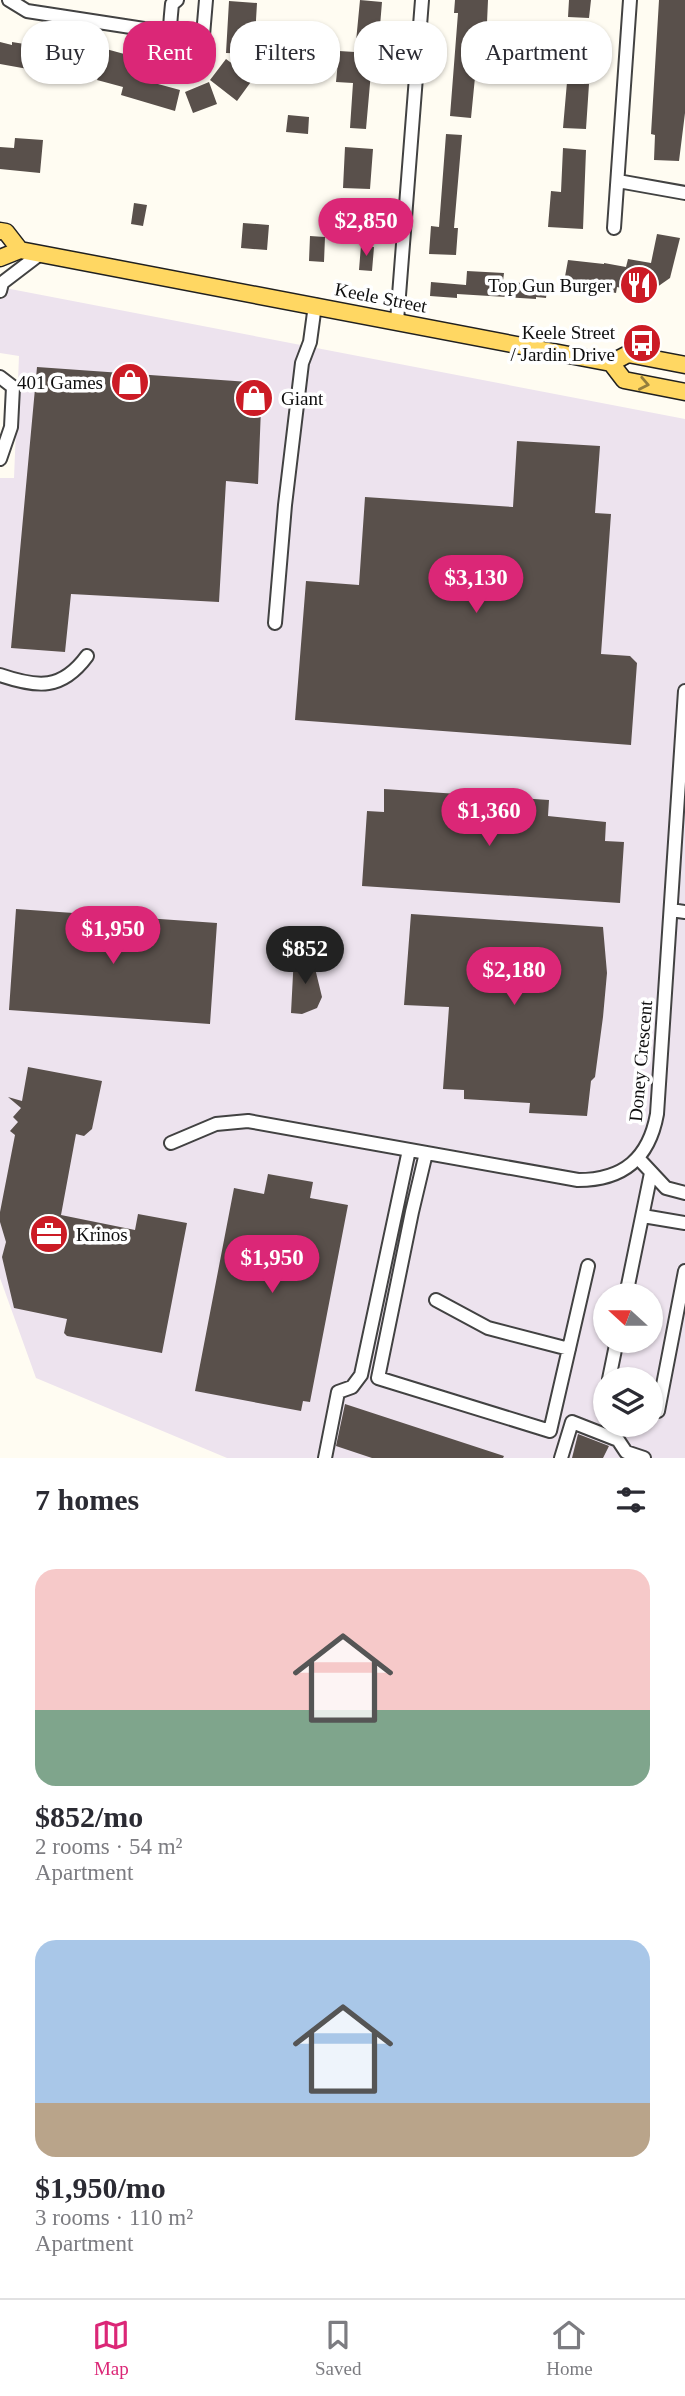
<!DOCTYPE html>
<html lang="en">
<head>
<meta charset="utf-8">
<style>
  body { margin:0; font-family:"Times New Roman",serif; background:#f7f7f7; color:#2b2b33; height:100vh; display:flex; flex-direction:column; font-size:26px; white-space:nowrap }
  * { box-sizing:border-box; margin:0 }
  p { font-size:23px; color:#7c7c81 }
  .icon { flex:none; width:38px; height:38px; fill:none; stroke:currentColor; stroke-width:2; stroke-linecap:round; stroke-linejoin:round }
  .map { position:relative; height:1458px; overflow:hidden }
  .drawer { display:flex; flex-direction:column; background:#fff; flex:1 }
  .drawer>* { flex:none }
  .banner { position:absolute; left:21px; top:21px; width:644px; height:63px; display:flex; gap:14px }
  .needle { width:46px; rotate:291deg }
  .tools { position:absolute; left:593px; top:1283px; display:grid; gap:14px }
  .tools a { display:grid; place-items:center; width:70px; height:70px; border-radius:50%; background:#fff; box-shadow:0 2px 5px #0004; font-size:35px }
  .price { position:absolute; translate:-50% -60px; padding:0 16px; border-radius:24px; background:#db2777; color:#fff; font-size:23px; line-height:46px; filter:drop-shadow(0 2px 4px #0008) }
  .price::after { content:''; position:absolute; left:50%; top:42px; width:21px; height:16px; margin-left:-10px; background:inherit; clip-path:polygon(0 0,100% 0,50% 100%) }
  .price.current { background:#222; color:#fff }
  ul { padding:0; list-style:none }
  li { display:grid; align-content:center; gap:14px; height:371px; padding:0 35px }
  li span { display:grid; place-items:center; height:217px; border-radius:21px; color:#555 }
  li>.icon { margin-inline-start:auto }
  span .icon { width:126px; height:126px; fill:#fffc; stroke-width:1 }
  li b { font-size:30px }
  h2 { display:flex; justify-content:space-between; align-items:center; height:84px; padding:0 35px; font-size:30px }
  .chip { padding:0 24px; border-radius:28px; background:#fff; box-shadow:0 2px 5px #0004; font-size:24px; line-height:63px }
  .chip.current { background:#db2777; color:#fff }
  .menu { display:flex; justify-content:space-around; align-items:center; height:98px; border-top:2px solid #e1e1e2; background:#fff; font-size:19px; color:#7c7c81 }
  .menu a { display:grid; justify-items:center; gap:4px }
  .menu .current { color:#db2777 }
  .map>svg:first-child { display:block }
</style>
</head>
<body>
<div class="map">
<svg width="685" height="1458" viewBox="0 0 685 1458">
  <rect width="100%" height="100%" fill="#fffcf2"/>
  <path fill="#ede3ee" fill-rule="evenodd" d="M0,287L685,419V1458H227L36,1378L0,1278V478H14L19,356L0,353ZM606,1295H651V1340H606ZM606,1379H651V1424H606Z"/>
  <path fill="#59504b" d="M360,0L382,2L379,38H374L366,129L350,128L353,83L336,82L339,51L355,52Z
    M455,0H488L485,68L476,67L471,118L450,116L458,13H454Z
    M569,0H591L589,18L568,17Z
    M659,0H685V113L679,161L654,160L655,135L651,134Z
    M229,1L257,3L254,54L226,53Z
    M571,36L588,37L585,84H589L586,129L563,128Z
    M0,42L12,45V42L43,47V44L72,48V46L105,52L106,49L128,55L126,63L150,68L147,81L180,90L175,111L121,95L123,87L97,80L99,75L62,69L60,80L38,77L39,71L0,64Z
    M226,59L253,79L237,101L210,80Z
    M209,82L217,104L193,113L185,92Z
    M288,115L309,117L308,134L286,132Z
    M446,134L462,135L454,228H458L456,255L429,254L431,226L439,227Z
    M15,138L43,140L40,173L0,169V147L14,148Z
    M345,147L373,149L370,189L343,188Z
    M563,148L586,150L583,229L548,227L551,191L561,192Z
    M134,203L147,205L143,226L131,224Z
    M243,223L269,225L267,250L241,248Z
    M657,234L680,238L670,278L650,292L644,291V293L617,287L616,293L564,282L568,260L604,264V263L626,267L628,259L651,263Z
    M310,236L325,237L324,262L309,261Z
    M361,245L374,247L372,271L359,270Z
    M467,271L504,273L503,281L538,285V280L548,281L546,298L536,297V299L457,294V298L430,296L431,282L466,285Z
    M37,367L262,383L258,484L226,481L219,602L71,594L65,652L11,648Z
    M517,441L600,446L595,513L611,514L601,654L630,656L637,663L631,745L295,720L306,581L359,585L365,497L513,507Z
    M384,789L549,800L548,816L606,822L605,841L624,842L620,903L362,886L367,811L384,812Z
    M16,909L217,923L210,1024L9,1010Z
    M411,914L603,927L607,973L603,1017L595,1077L591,1081L587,1116L529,1113L530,1103L464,1099V1090L443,1089L449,1007L404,1005Z
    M294,955L312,956L322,997L317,1008L302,1014L291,1013Z
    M28,1067L102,1081L92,1129L84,1136L76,1134L61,1215L135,1230L138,1214L187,1223L162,1353L67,1336L64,1333L67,1319L14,1308L2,1257L6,1242L0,1222V1212L15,1135L10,1131L18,1122L13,1117L21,1108L8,1097L22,1101Z
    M268,1174L313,1182L310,1198L348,1205L310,1402L303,1401L301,1411L195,1391L234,1188L264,1194Z
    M345,1404L504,1456L503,1458H372L336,1446Z
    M578,1434L609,1446L603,1458H572Z"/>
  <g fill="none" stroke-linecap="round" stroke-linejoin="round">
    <defs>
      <path id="minor" d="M9,0L27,11L144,29L170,30
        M177,0L172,4C170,26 162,77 198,57L202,47L206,0
        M618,181L685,193
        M614,228L630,0
        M0,291L2,283L40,254
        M397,321L422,0
        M0,377L13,387L11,427L0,459
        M275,623L285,505L302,363L310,342L315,305
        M0,675C38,688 62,690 87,656
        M671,910L685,912
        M171,1143L216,1124L248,1121L578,1180C624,1180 649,1158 657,1114L685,691
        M426,1153L412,1212L378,1378L550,1431L588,1266
        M638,1158L666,1188L685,1193
        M643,1216L685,1223
        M626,1295L651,1173
        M436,1300L488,1328L569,1349
        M609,1379L617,1340
        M606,1398V1399
        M651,1409L658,1411L685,1271
        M325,1458L338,1392L352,1387L361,1375L409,1150
        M561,1458L572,1422L618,1440L626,1452L644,1458"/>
      <path id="major" d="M0,231L6,232L20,250
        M0,258L20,250L611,363L628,354L685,365
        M611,363L624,380L685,392"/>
    </defs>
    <use href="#minor" stroke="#424242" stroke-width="16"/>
    <use href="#major" stroke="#202020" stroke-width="19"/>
    <use href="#minor" stroke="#fff" stroke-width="12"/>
    <use href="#major" stroke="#ffd762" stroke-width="16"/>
  </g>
  <defs><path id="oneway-chevron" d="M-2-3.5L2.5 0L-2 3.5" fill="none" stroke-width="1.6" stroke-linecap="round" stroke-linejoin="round" transform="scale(1.75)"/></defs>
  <use stroke="#937d3d" href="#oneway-chevron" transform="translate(644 384) rotate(11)"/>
  <defs>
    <symbol id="restaurant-disc" viewBox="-11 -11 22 22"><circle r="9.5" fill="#cc1b25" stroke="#fff"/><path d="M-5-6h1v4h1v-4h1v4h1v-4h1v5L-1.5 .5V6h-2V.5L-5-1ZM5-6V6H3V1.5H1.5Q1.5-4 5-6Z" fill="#fff"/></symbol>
    <symbol id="bus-disc" viewBox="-11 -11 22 22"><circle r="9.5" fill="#cc1b25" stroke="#fff"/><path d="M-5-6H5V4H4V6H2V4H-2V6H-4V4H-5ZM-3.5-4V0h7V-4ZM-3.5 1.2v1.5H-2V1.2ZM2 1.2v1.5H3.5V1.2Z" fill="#fff"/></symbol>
    <symbol id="shop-disc" viewBox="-11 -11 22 22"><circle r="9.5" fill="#cc1b25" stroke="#fff"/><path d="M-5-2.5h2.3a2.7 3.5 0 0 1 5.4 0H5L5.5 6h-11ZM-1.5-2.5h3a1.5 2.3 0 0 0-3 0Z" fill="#fff"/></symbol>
    <symbol id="office-disc" viewBox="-11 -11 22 22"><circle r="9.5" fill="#cc1b25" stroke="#fff"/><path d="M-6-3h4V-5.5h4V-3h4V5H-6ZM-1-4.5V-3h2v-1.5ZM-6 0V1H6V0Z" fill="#fff"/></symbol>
  </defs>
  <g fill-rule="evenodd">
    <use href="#restaurant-disc" x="617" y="263" width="44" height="44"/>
    <use href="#bus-disc" x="620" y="321" width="44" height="44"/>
    <use href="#shop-disc" x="108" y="360" width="44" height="44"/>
    <use href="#shop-disc" x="232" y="376" width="44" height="44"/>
    <use href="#office-disc" x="27" y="1212" width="44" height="44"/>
  </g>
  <g text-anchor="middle" stroke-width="7" stroke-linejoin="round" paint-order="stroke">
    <g font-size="19" fill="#0f0f0f" stroke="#fff" text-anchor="end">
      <text x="612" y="292">Top Gun Burger</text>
      <text x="615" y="339">Keele Street<tspan x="615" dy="22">/ Jardin Drive</tspan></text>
      <text x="103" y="389">401 Games</text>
      <text x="281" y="405" text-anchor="start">Giant</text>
      <text x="76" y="1241" text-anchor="start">Krinos</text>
    </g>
    <g font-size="19" fill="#0f0f0f" stroke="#fff">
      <text transform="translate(381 297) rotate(11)" y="7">Keele Street</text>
      <text transform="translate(640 1061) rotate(-85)" y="7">Doney Crescent</text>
    </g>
  </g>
</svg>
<div class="tools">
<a><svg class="needle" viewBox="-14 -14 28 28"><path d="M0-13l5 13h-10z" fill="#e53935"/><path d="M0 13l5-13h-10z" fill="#7c7c81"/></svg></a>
<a><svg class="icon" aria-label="layers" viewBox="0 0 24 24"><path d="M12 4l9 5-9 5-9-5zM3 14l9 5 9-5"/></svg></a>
</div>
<b class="price" style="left:366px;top:258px">$2,850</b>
<b class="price" style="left:476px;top:615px">$3,130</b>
<b class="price" style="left:489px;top:848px">$1,360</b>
<b class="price" style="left:113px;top:966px">$1,950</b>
<b class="price current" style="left:305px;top:986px">$852</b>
<b class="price" style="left:514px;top:1007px">$2,180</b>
<b class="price" style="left:272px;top:1295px">$1,950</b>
<div class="banner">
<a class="chip">Buy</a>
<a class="chip current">Rent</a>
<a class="chip">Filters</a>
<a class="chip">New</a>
<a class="chip">Apartment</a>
</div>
</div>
<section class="drawer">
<h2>7 homes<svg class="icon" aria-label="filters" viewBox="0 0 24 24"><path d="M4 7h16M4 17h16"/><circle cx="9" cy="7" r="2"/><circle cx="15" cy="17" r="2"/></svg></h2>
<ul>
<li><span style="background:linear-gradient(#f6c9c9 65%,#7fa58c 0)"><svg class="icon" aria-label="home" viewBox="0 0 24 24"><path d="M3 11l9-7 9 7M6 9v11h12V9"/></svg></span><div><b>$852/mo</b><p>2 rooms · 54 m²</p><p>Apartment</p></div></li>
<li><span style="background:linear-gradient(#a9c7e8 75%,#b9a48a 0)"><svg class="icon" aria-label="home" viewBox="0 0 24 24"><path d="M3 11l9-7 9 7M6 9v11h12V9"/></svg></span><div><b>$1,950/mo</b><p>3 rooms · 110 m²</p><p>Apartment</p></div></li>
</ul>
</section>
<nav class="menu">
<a class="current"><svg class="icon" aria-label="map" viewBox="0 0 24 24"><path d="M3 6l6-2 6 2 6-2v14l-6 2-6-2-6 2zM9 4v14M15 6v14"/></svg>Map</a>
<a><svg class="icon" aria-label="saved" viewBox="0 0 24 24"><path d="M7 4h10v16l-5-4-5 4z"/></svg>Saved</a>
<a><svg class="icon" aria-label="home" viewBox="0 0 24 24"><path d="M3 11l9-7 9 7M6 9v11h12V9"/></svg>Home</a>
</nav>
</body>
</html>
